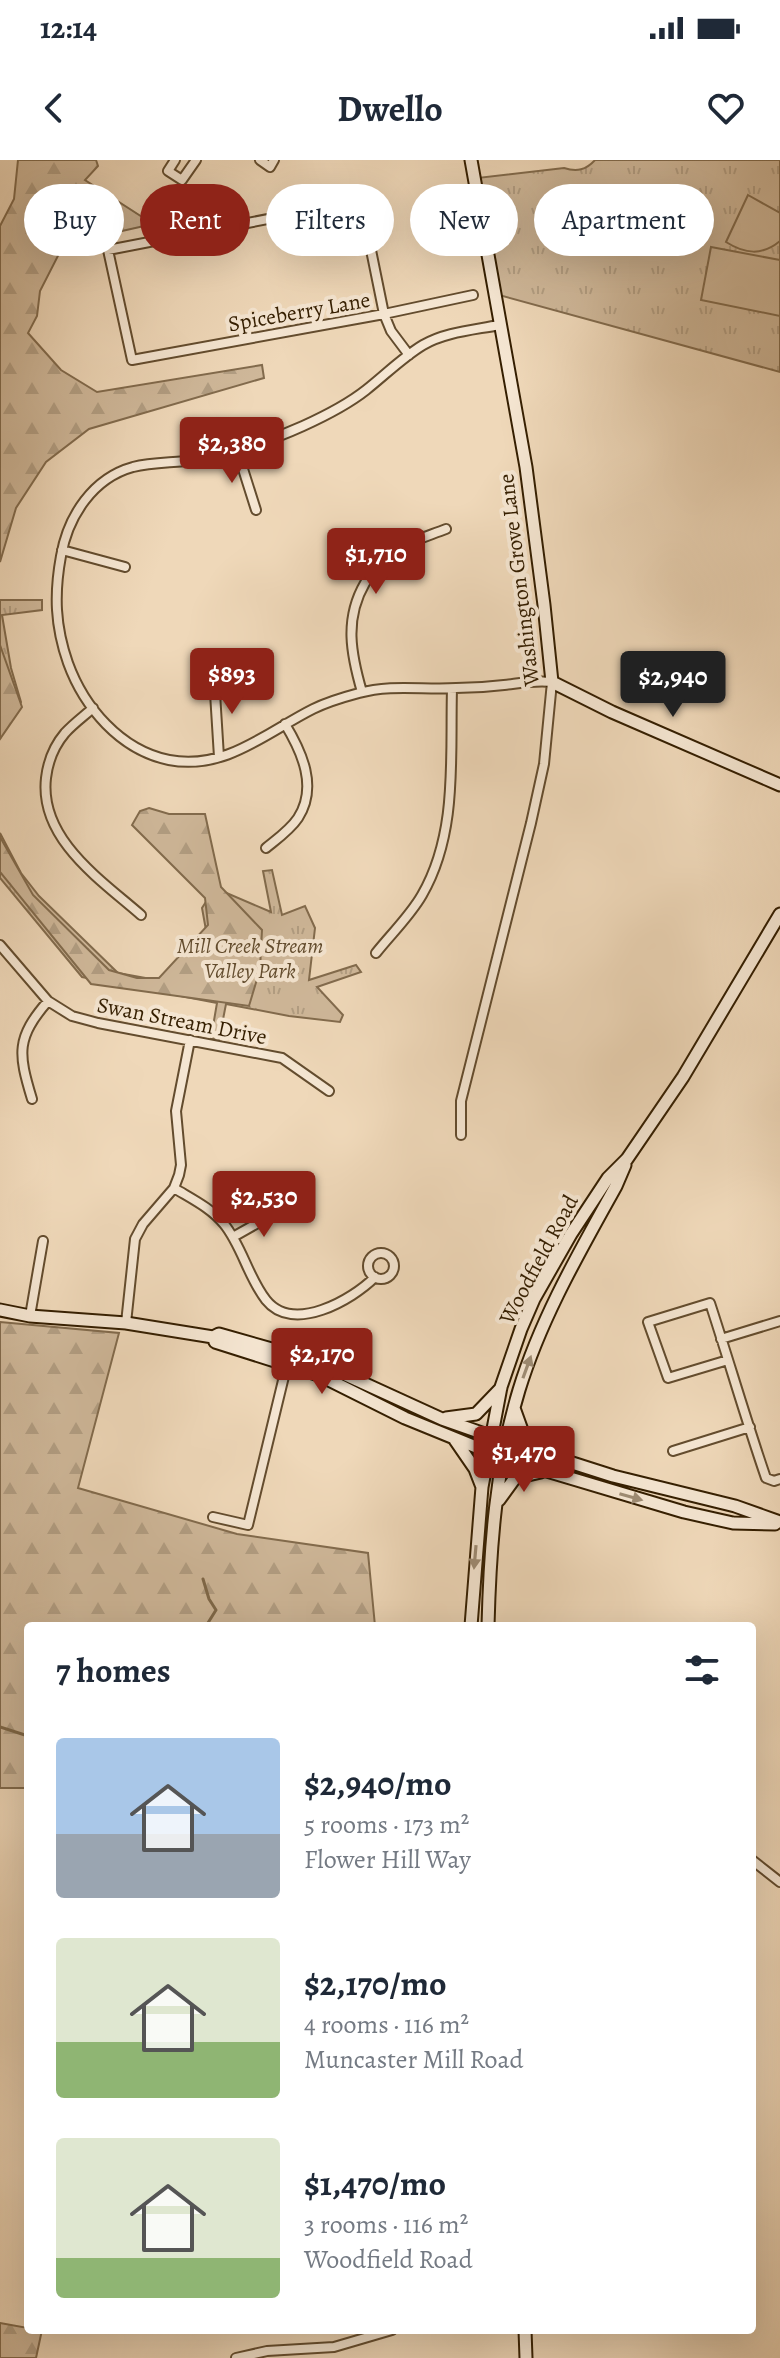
<!DOCTYPE html>
<html lang="en">
<head>
<meta charset="utf-8">
<style>
  body { margin:0; font-family:Alegreya,serif; background:#f6f6f7; color:#1f2937; height:100vh; display:flex; flex-direction:column; font-size:30px; white-space:nowrap }
  * { box-sizing:border-box; margin:0 }
  p { font-size:26px; color:#747a83 }
  .icon { flex:none; width:44px; height:44px; fill:none; stroke:currentColor; stroke-width:2; stroke-linecap:round; stroke-linejoin:round }
  .map { position:relative; flex:1; overflow:hidden }
  .panel { position:absolute; left:24px; top:1462px; width:732px; height:712px; display:flex; flex-direction:column; background:#fff; border-radius:8px; box-shadow:0 8px 32px #0002 }
  .panel>* { flex:none }
  .banner { position:absolute; left:24px; top:24px; width:732px; height:72px; display:flex; gap:16px }
  .price { position:absolute; translate:-50% -68px; padding:0 18px; border-radius:8px; background:#8f2418; color:#fff; font-size:26px; line-height:52px; filter:drop-shadow(0 2px 4px #0008) }
  .price::after { content:''; position:absolute; left:50%; top:48px; width:24px; height:18px; margin-left:-12px; background:inherit; clip-path:polygon(0 0,100% 0,50% 100%) }
  .price.active { background:#222; color:#fff }
  ul { padding:0; list-style:none }
  li { display:flex; align-items:center; gap:24px; height:200px; padding:0 32px }
  li span { display:grid; place-items:center; flex:none; width:224px; height:160px; border-radius:8px; color:#555 }
  li>.icon { margin-inline-start:auto }
  span .icon { width:96px; height:96px; fill:#fffc; stroke-width:1 }
  li b { font-size:34px }
  h2 { display:flex; justify-content:space-between; align-items:center; height:96px; padding:0 32px; font-size:34px }
  .tag { padding:0 28px; border-radius:36px; background:#fff; box-shadow:0 8px 32px #0002; font-size:28px; line-height:72px }
  .tag.active { background:#8f2418; color:#fff }
  .status { display:flex; justify-content:space-between; align-items:center; height:56px; padding:0 40px; background:#fff; direction:ltr }
  .status svg { height:22px; fill:currentColor }
  header { display:flex; justify-content:space-between; align-items:center; height:104px; padding:0 32px; background:#fff; font-size:36px; font-weight:700 }
  .map>svg:first-child { display:block }
</style>
</head>
<body>
<div class="status"><b>12:14</b><svg viewBox="0 0 49 12"><path d="M0 12V9h3v3zM5 12V6h3v6zM10 12V3h3v9zM15 12V0h3v12zM26 1h20v11H26zM47 4h2v5h-2z"/></svg></div>
<header><svg class="icon" aria-label="back" viewBox="0 0 24 24"><path d="M15 5l-7 7 7 7"/></svg>Dwello<svg class="icon" aria-label="heart" viewBox="0 0 24 24"><path d="M12 20l-8-8c-3-5 5-10 8-4 3-6 11-1 8 4z"/></svg></header>
<div class="map">
<svg width="780" height="2198" viewBox="0 0 780 2198">
  <defs>
    <pattern id="grass-tufts" width="24" height="20" patternUnits="userSpaceOnUse" patternTransform="scale(2)"><rect width="24" height="20" fill="#cfb89a"/><path d="M3 7l-1-3M5 7V3M7 7l1-3M15 17l-1-3M17 17v-4M19 17l1-3" fill="none" stroke="#b29e83"/></pattern>
    <pattern id="forest-firs" width="22" height="20" patternUnits="userSpaceOnUse" patternTransform="scale(2)"><rect width="22" height="20" fill="#cfb89a"/><path d="M5 1l3.5 6h-7zM16 11l3.5 6h-7z" fill="#b29e83"/></pattern>
  </defs>
  <rect width="100%" height="100%" fill="#efd8b9"/>
  <filter id="stains"><feTurbulence type="fractalNoise" baseFrequency=".0025" numOctaves="4"/><feColorMatrix values="0 0 0 0 .2 0 0 0 0 .09 0 0 0 0 .02 0 0 0 .5 -.17"/></filter>
  <radialGradient id="worn" r=".72"><stop offset=".6" stop-color="#630" stop-opacity="0"/><stop offset="1" stop-color="#630" stop-opacity=".3"/></radialGradient>
  <path fill="url(#grass-tufts)" stroke="#826b4d" stroke-width="2" d="M595,0H780V212L499,135L477,18L564,8C577,12 586,10 595,0Z
    M0,440H42V450L2,455L11,508L21,542L4,568L0,579Z
    M0,673L21,713L39,736L118,813L162,821L206,770L202,748L215,728L271,752L263,711L272,710L282,755L305,746L315,768L309,820L356,805L361,812L317,827L343,855L340,862L289,856L226,844L219,880L211,878L217,843L82,817L0,718Z"/>
  <path fill="url(#forest-firs)" stroke="#826b4d" stroke-width="2" d="M18,0H96L98,6L85,20L153,64L64,84L40,131L37,156L28,173L61,210L97,232L262,205L264,218L89,269L46,302L16,348L0,402V66L14,39Z
    M0,485L22,547L0,579Z
    M149,648L169,654H205L221,727L262,770L260,809L249,846L91,824L0,712V677L33,735L109,810L137,818H159L208,765L205,738L132,665L140,651Z
    M0,1162L119,1173L78,1328L237,1374L368,1393L375,1466H28V1628H0Z
    M0,2163L28,2168V2170H42L36,2198H0Z"/>
  <path fill="#cfb89a" stroke="#826b4d" stroke-width="2" d="M748,35L780,53V81C762,96 745,94 726,82Z
    M711,87L780,100V156L701,140Z"/>
  <g fill="none" stroke-linecap="round" stroke-linejoin="round">
    <path stroke="#7e6849" stroke-width="3" d="M203,1419L209,1439L216,1450L206,1466
      M0,1567L28,1576"/>
    <defs>
      <path id="street" d="M175,0L168,11L182,20L196,0
        M260,0L270,7L274,0
        M409,195L391,171L384,154L361,41L108,90L132,200L384,154L473,135
        M237,290L256,350
        M62,390L125,407
        M214,517L219,597
        M362,532C351,494 344,459 365,423C373,411 381,399 394,391C410,381 428,376 446,369
        M93,548C84,556 73,564 65,573C54,586 48,601 46,618C39,679 101,720 141,755
        M266,688C277,679 290,670 298,658C318,627 302,592 285,564
        M0,785L48,841L72,856L98,863L282,898L329,931
        M376,793C391,774 410,756 422,735C458,673 450,598 452,529
        M32,939C18,893 16,878 48,841
        M461,975V941L531,663L544,604L552,522C535,520 521,523 504,525C488,527 472,528 456,528C423,530 391,524 359,533C344,537 327,542 313,549C267,572 225,611 169,600C120,590 84,547 68,503C55,466 54,434 61,396C68,356 93,318 133,307C153,302 174,303 194,300C231,293 268,282 303,266C325,256 347,245 366,230C385,215 403,197 423,185C445,172 474,170 499,165
        M174,1028C192,1039 211,1048 224,1064C242,1086 248,1117 266,1140C293,1174 352,1140 375,1117
        M276 1043a13 13 0 1 1 26 0a13 13 0 1 1-26 0Z
        M233,1077L279,1051
        M368 1106a13 13 0 1 1 26 0a13 13 0 1 1-26 0Z
        M30,1156L43,1081
        M126,1163L135,1079L143,1064L174,1028L179,1015L181,1005L176,951L190,880
        M721,1179L780,1161
        M728,1200L668,1218L648,1162L710,1143C729,1201 746,1260 766,1318L774,1321L780,1319
        M673,1291L750,1267
        M213,1357L248,1365L287,1204
        M752,1700L780,1722
        M236,2198L267,2191L334,2187L392,2170"/>
      <path id="secondary" d="M471,0L526,307L544,445L552,522L612,552L780,625
        M0,1150L30,1156L126,1163L213,1177L219,1174L286,1193L337,1211L442,1259L516,1285L613,1316L735,1346L780,1362
        M213,1177L215,1182L319,1215L405,1258L503,1298L684,1352L733,1363L775,1364
        M514,1248L523,1273L534,1291
        M446,1258L476,1254L501,1228
        M455,1280L475,1309L482,1327
        M499,1340L515,1318L541,1312
        M471,1466L482,1327L501,1227L521,1169L534,1139L571,1074L608,1018L627,999L683,917L780,754
        M488,1466C490,1387 496,1306 519,1230C541,1158 580,1091 616,1026L625,1005
        M525,2170L526,2198"/>
    </defs>
    <use href="#street" stroke="#634c2e" stroke-width="12"/>
    <use href="#secondary" stroke="#341e00" stroke-width="15"/>
    <use href="#street" stroke="#f5e6d2" stroke-width="8"/>
    <use href="#secondary" stroke="#f5e6d2" stroke-width="11"/>
  </g>
  <defs><path id="oneway-solid" d="M-6-.8H1V-3.2L6.5 0L1 3.2V.8H-6Z" transform="scale(2)"/></defs>
  <g fill="#9e8c74">
    <use href="#oneway-solid" transform="translate(527 1207) rotate(-70)"/>
    <use href="#oneway-solid" transform="translate(631 1337) rotate(16)"/>
    <use href="#oneway-solid" transform="translate(475 1397) rotate(95)"/>
  </g>
  <g text-anchor="middle" stroke-width="8" stroke-linejoin="round" paint-order="stroke">
    <g font-size="22" fill="#341e00" stroke="#f5e6d2">
      <text transform="translate(299 151) rotate(-10)" y="8">Spiceberry Lane</text>
      <text transform="translate(518 420) rotate(-97)" y="8">Washington Grove Lane</text>
      <text transform="translate(182 860) rotate(11)" y="8">Swan Stream Drive</text>
      <text transform="translate(538 1099) rotate(-62)" y="8">Woodfield Road</text>
    </g>
    <g font-size="22" font-style="italic" fill="#624c2e" stroke="#f5e6d2">
      <text x="250" y="793">Mill Creek Stream<tspan x="250" dy="25">Valley Park</tspan></text>
    </g>
  </g>
  <rect width="100%" height="100%" filter="url(#stains)"/>
  <rect width="100%" height="100%" fill="url(#worn)"/>
</svg>
<b class="price" style="left:232px;top:325px">$2,380</b>
<b class="price" style="left:376px;top:436px">$1,710</b>
<b class="price" style="left:232px;top:556px">$893</b>
<b class="price active" style="left:673px;top:559px">$2,940</b>
<b class="price" style="left:264px;top:1079px">$2,530</b>
<b class="price" style="left:322px;top:1236px">$2,170</b>
<b class="price" style="left:524px;top:1334px">$1,470</b>
<div class="banner">
<a class="tag">Buy</a>
<a class="tag active">Rent</a>
<a class="tag">Filters</a>
<a class="tag">New</a>
<a class="tag">Apartment</a>
</div>
<section class="panel">
<h2>7 homes<svg class="icon" aria-label="filters" viewBox="0 0 24 24"><path d="M4 7h16M4 17h16"/><circle cx="9" cy="7" r="2"/><circle cx="15" cy="17" r="2"/></svg></h2>
<ul>
<li><span style="background:linear-gradient(#a9c7e8 60%,#9aa5b1 0)"><svg class="icon" aria-label="home" viewBox="0 0 24 24"><path d="M3 11l9-7 9 7M6 9v11h12V9"/></svg></span><div><b>$2,940/mo</b><p>5 rooms · 173 m²</p><p>Flower Hill Way</p></div></li>
<li><span style="background:linear-gradient(#dfe7d0 65%,#8fb573 0)"><svg class="icon" aria-label="home" viewBox="0 0 24 24"><path d="M3 11l9-7 9 7M6 9v11h12V9"/></svg></span><div><b>$2,170/mo</b><p>4 rooms · 116 m²</p><p>Muncaster Mill Road</p></div></li>
<li><span style="background:linear-gradient(#dfe7d0 75%,#8fb573 0)"><svg class="icon" aria-label="home" viewBox="0 0 24 24"><path d="M3 11l9-7 9 7M6 9v11h12V9"/></svg></span><div><b>$1,470/mo</b><p>3 rooms · 116 m²</p><p>Woodfield Road</p></div></li>
</ul>
</section>
</div>
</body>
</html>
